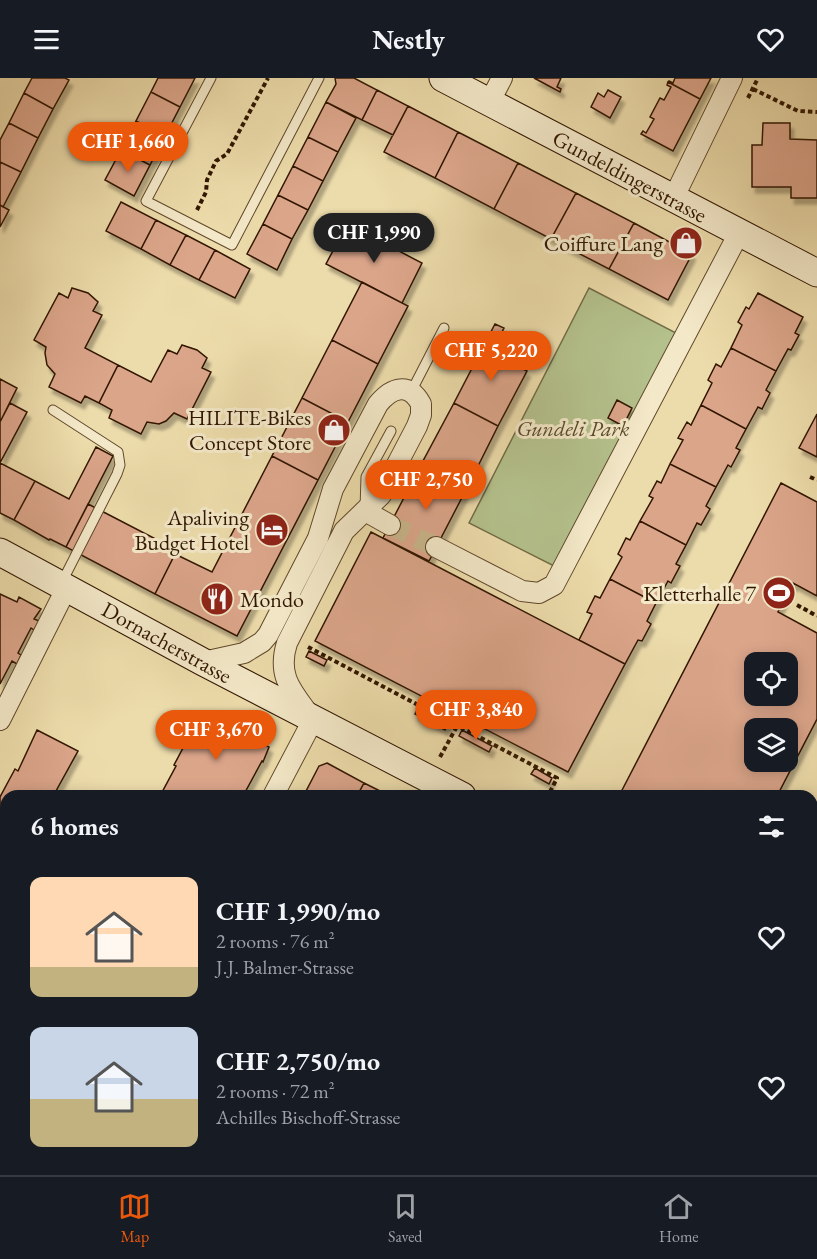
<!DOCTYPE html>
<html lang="en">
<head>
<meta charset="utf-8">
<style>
  body { margin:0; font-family:"EB Garamond",serif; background:#20242c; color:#f1f3f6; height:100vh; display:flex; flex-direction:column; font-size:22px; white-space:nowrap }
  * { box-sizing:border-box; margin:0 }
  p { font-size:20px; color:#9ea1a6 }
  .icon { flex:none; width:33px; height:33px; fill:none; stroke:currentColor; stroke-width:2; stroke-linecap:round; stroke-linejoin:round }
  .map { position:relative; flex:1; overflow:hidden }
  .sheet { position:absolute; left:0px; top:712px; width:818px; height:386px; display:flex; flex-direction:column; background:#171b24; border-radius:18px 18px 0 0; box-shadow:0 3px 15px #0003 }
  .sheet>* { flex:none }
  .tools { position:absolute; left:744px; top:574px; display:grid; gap:12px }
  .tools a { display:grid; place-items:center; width:54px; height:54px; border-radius:12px; background:#171b24; box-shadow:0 3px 15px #0003; font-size:30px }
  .price { position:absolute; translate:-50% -51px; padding:0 14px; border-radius:21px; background:#ea580c; color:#fff; font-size:20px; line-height:39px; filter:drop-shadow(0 2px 3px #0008) }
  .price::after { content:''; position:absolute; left:50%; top:36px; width:18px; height:14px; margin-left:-9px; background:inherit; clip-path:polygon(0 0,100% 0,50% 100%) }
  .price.current { background:#222; color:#fff }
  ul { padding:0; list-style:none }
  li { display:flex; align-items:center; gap:18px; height:150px; padding:0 30px }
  li span { display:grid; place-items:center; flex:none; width:168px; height:120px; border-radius:12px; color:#555 }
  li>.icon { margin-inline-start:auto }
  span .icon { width:72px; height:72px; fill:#fffc; stroke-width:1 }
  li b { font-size:26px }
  h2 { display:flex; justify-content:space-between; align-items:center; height:72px; padding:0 30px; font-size:26px }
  header { display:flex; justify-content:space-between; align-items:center; height:78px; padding:0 30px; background:#171b24; font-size:27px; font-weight:700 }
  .tab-bar { display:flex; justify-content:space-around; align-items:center; height:84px; border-top:2px solid #363941; background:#171b24; font-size:16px; color:#9ea1a6 }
  .tab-bar a { display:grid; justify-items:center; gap:3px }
  .tab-bar .current { color:#ea580c }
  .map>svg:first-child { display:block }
</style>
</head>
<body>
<header><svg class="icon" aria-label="menu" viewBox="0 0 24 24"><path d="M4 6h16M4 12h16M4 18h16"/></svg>Nestly<svg class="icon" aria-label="heart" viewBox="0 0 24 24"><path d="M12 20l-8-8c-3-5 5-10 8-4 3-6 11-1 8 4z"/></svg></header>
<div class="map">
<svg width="817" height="1097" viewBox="0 0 817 1097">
  <defs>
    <filter id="shadow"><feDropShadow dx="3.5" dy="6" stdDeviation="1.5" flood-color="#0004"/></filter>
  </defs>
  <rect width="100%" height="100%" fill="#eddcab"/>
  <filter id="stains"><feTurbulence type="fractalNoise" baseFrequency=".00333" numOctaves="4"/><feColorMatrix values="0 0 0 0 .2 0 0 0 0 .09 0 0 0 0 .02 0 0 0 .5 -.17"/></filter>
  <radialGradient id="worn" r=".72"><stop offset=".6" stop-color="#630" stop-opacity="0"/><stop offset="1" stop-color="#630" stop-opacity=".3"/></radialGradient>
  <path fill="#b4c18c" stroke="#726c46" stroke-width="1.5" d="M589,210L678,256L558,490L469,445Z
    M0,802L6,805V979L0,975Z"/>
  <path fill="#dba58a" stroke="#311600" stroke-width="1.5" fill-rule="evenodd" filter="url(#shadow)" d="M32,0H65L69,2L53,31L24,15Z
    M158,0H195L180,29L151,14Z
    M335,0H354L377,12L362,42L326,24L336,6Z
    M534,0H561L557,9L561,11L560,14Z
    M675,0H711L700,21L668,4L669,3L673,5Z
    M668,4L700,21L673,73L641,56L643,53L646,55L654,41L650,39L660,20L664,22L671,9L667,7Z
    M377,12L408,28L393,57L362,42Z
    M608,12L621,19L610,40L591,29L598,15L604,19Z
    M151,14L180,29L165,58L136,43Z
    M24,15L53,31L38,60L9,45Z
    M326,24L356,40L338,74L308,59Z
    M408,28L458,54L435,100L384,74Z
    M136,43L165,58L150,87L121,72Z
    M9,45L38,60L21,94L0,84V62Z
    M763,45H790V61L817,62V120H791V109H752V67H762Z
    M458,54L518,85L494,131L435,100Z
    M308,59L338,74L323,103L293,88Z
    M121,72L150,87L134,118L105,102Z
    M0,84L21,94L3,129L0,127Z
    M518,85L576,115L551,161L494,131Z
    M293,88L323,103L308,132L278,117Z
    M576,115L634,145L609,191L551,161Z
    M278,117L308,132L292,161L263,146Z
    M121,124L156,142L141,171L106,153Z
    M0,127L9,132L0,149Z
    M156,142L186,157L170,187L141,171Z
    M634,145L692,176L668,222L609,191Z
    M263,146L292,161L277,192L247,176Z
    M347,146L422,185L402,225L326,186Z
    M186,157L215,172L199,202L170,187Z
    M215,172L250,191L235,220L199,202Z
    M362,204L408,228L378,286L332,262Z
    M72,210L88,215L98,224L93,233L102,237L85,270L118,287L99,325L85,318L81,325L49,309L55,296L47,287L45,275L46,269L34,262L59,215L68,220Z
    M758,215L803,239L795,255L799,257L791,272L788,271L776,293L731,270L742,247L738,244L746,229L749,231Z
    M495,246L504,250L494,269L516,281L514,286L527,293L498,348L454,325Z
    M332,262L378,286L348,344L302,320Z
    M182,267L197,272L207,280L202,290L211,294L187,341L174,335L166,343L159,346L147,344L141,356L109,340L112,332L99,325L118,287L151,304L168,272L177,276Z
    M731,270L776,293L766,312L770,315L762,331L758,329L746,351L701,327L712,305L708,302L716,286L721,289Z
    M0,301L17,310L0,344Z
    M302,320L348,344L318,402L272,378Z
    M617,322L632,330L623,348L608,340Z
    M10,325L27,334L0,385L35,403L14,442L0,435V344Z
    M454,325L498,348L469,406L423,383Z
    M701,327L746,351L736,370L740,372L731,389L728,387L716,409L670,386L683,362L678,360L687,344L691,347Z
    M817,336V379L799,370Z
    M96,369L113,378L66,469L50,461L49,462L14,442L35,403L69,421Z
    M272,378L318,402L237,558L155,516L175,476L212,494Z
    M423,383L469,406L429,483L383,460Z
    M670,386L716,409L706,428L710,431L701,447L697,445L686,467L640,443L653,420L649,418L657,403L661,405Z
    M781,405L817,424V518L793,505L778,534L817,555V641L777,718H619ZM754,585H788V618H754ZM754,651H788V684H754Z
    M88,426L177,472L155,516L66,469Z
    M640,443L686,467L676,486L680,488L671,505L668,503L656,525L610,501L622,479L618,476L626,460L630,462Z
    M371,454L625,586L568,694L315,563Z
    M610,501L656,525L647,543L651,546L642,563L638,562L625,586L579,562L592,536L587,534L595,518L600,520Z
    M0,516L17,524L19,519L41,531L34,541L39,543L34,552L31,550L18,575L21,577L17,586L12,583L0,606Z
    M309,573L327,582L324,588L306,579Z
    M418,630L448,646L445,652L415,636Z
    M202,634L206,636L207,634L269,669L263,684L262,683L243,718H160L176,688L174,687Z
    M37,652L78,673L56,713L59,715L57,718H6V789L0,786V719L15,691L18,693Z
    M462,652L492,668L489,674L459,658Z
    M327,685L364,705L357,718H308L304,717L319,688Z
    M535,690L552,700L549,706L531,696Z
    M364,705L382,714L391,718H357Z
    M817,751V769L812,765V757Z
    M812,765L817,769V794L812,801Z
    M817,951V999L812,995V988L814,984L812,983V959Z
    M812,995L817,999V1005L812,1013Z
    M0,1033L6,1036V1081L1,1091Z
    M6,1081V1092H43L40,1097H12L1,1091Z
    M43,1092H114L124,1097H40Z
    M231,1092H278L275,1097H240Z
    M278,1092H317L314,1097H275Z
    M531,1092H564L570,1097H525Z
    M642,1092H727L733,1097H638Z
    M727,1092H759L755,1097H733Z
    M788,1092H794L801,1097H785Z"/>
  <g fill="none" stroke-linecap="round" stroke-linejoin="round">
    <path stroke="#c7b489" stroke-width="20" stroke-dasharray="20 10" stroke-linecap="butt" d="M390,447L436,469"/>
    <defs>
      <path id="service" d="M211,0L146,123L232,167L319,0
        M411,314L444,250
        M53,332L118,374L120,387L117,396L62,504
        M365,431L366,399L391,353
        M812,740L817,733"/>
      <path id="minor" d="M489,25L502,0
        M673,121L732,0
        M365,433L390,447
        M436,469L522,513L539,515L554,507L739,155
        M203,584L244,575L262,564L268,557L318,460L333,411L378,326C392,309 409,304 421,326V337L417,348L381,417L344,453L287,565C276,600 294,615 313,642L273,718
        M0,642L67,509
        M812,842L817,835
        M0,1004L6,1007
        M168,1092L178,1097
        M336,1097L339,1092
        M604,1097L608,1092"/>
      <path id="secondary" d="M443,0L817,195
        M0,474L203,584L462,718
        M812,904L817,908"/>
    </defs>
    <use href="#service" stroke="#60482b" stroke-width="11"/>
    <use href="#minor" stroke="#60482b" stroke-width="22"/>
    <use href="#secondary" stroke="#311600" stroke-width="29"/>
    <path stroke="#311600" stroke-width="4" stroke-dasharray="4.5 3" stroke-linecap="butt" d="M753,11L798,33L817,34
      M748,20L758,0
      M197,132L206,114L207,102L216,83L227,76L268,0
      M810,399L817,402
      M797,527L817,538
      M308,569L557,700L548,718
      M440,679L462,639
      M209,1092L218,1097"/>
    <use href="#service" stroke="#f3e8c8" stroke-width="9"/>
    <use href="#minor" stroke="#f3e8c8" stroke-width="20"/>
    <use href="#secondary" stroke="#f3e8c8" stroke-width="27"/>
    <path stroke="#311600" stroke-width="1.5" d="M812,835L817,828
      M812,849L817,842
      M0,999L6,1003
      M0,1010L6,1013
      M158,1092L167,1097
      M179,1092L188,1097
      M598,1097L602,1092
      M611,1097L615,1092"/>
  </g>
  <defs>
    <symbol id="shop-disc" viewBox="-11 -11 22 22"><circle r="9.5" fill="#8f2418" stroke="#f3e8c8"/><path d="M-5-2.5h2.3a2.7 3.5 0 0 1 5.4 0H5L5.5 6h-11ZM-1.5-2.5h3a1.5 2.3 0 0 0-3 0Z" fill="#fff"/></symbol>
    <symbol id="hotel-disc" viewBox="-11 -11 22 22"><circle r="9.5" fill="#8f2418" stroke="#f3e8c8"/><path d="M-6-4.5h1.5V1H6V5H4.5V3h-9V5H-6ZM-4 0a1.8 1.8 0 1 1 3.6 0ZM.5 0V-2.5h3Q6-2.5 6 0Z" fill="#fff"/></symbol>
    <symbol id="stadium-disc" viewBox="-11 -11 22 22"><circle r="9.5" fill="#8f2418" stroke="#f3e8c8"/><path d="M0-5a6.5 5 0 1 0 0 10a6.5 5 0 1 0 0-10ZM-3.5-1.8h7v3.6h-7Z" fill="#fff"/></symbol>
    <symbol id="restaurant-disc" viewBox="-11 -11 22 22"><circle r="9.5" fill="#8f2418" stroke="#f3e8c8"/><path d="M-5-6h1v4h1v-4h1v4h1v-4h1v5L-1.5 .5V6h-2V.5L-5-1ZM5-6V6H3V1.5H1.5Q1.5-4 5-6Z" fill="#fff"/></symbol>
  </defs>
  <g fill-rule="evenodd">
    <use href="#shop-disc" x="667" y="146" width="38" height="38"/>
    <use href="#shop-disc" x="315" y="333" width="38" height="38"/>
    <use href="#hotel-disc" x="253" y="433" width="38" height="38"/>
    <use href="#stadium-disc" x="760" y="496" width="38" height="38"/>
    <use href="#restaurant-disc" x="198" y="502" width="38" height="38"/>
  </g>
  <g text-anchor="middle" stroke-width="6" stroke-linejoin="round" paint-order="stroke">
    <g font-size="22" fill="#311600" stroke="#f3e8c8">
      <text transform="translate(630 98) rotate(28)" y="8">Gundeldingerstrasse</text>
      <text transform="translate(167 564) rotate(29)" y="8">Dornacherstrasse</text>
    </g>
    <g font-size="22" fill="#311600" stroke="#f3e8c8" text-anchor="end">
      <text x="663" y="173">Coiffure Lang</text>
      <text x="311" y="347">HILITE-Bikes<tspan x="311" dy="25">Concept Store</tspan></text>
      <text x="249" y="447">Apaliving<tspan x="249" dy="25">Budget Hotel</tspan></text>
      <text x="756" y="523">Kletterhalle 7</text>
      <text x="240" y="529" text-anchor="start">Mondo</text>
    </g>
    <g font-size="22" font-style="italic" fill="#58492a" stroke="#f3e8c8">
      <text x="573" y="358">Gundeli Park</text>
    </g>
  </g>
  <rect width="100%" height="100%" filter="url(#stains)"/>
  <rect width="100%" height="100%" fill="url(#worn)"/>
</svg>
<div class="tools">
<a><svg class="icon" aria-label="locate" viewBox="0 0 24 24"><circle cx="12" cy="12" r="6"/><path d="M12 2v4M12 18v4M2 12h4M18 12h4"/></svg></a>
<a><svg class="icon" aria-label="layers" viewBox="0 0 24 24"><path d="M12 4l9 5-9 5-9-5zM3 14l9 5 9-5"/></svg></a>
</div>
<b class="price" style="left:128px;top:95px">CHF 1,660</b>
<b class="price current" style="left:374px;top:186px">CHF 1,990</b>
<b class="price" style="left:491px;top:304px">CHF 5,220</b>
<b class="price" style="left:426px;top:433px">CHF 2,750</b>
<b class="price" style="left:476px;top:663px">CHF 3,840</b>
<b class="price" style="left:216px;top:683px">CHF 3,670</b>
<section class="sheet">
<h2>6 homes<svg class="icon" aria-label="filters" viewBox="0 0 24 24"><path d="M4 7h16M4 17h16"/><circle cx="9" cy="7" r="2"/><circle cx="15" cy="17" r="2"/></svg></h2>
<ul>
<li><span style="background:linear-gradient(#ffd9b3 75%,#c2b280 0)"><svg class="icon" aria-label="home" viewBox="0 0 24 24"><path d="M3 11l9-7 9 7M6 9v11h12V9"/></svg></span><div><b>CHF 1,990/mo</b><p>2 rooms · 76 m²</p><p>J.J. Balmer-Strasse</p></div><svg class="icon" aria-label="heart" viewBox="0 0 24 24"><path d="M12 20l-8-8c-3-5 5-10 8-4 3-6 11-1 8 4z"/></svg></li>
<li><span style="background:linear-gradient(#c9d6e8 60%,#c2b280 0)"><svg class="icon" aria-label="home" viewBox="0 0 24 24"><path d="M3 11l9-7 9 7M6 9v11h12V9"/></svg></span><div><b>CHF 2,750/mo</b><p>2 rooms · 72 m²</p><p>Achilles Bischoff-Strasse</p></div><svg class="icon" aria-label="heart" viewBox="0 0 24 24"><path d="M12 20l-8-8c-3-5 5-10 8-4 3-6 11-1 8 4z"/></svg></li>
</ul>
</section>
</div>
<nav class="tab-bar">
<a class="current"><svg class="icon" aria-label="map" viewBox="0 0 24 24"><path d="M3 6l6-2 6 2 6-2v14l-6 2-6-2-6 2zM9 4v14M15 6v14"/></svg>Map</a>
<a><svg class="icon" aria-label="saved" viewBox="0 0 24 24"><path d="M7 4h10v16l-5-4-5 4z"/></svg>Saved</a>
<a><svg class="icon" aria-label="home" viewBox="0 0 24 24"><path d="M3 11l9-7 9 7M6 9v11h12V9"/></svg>Home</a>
</nav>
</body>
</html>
